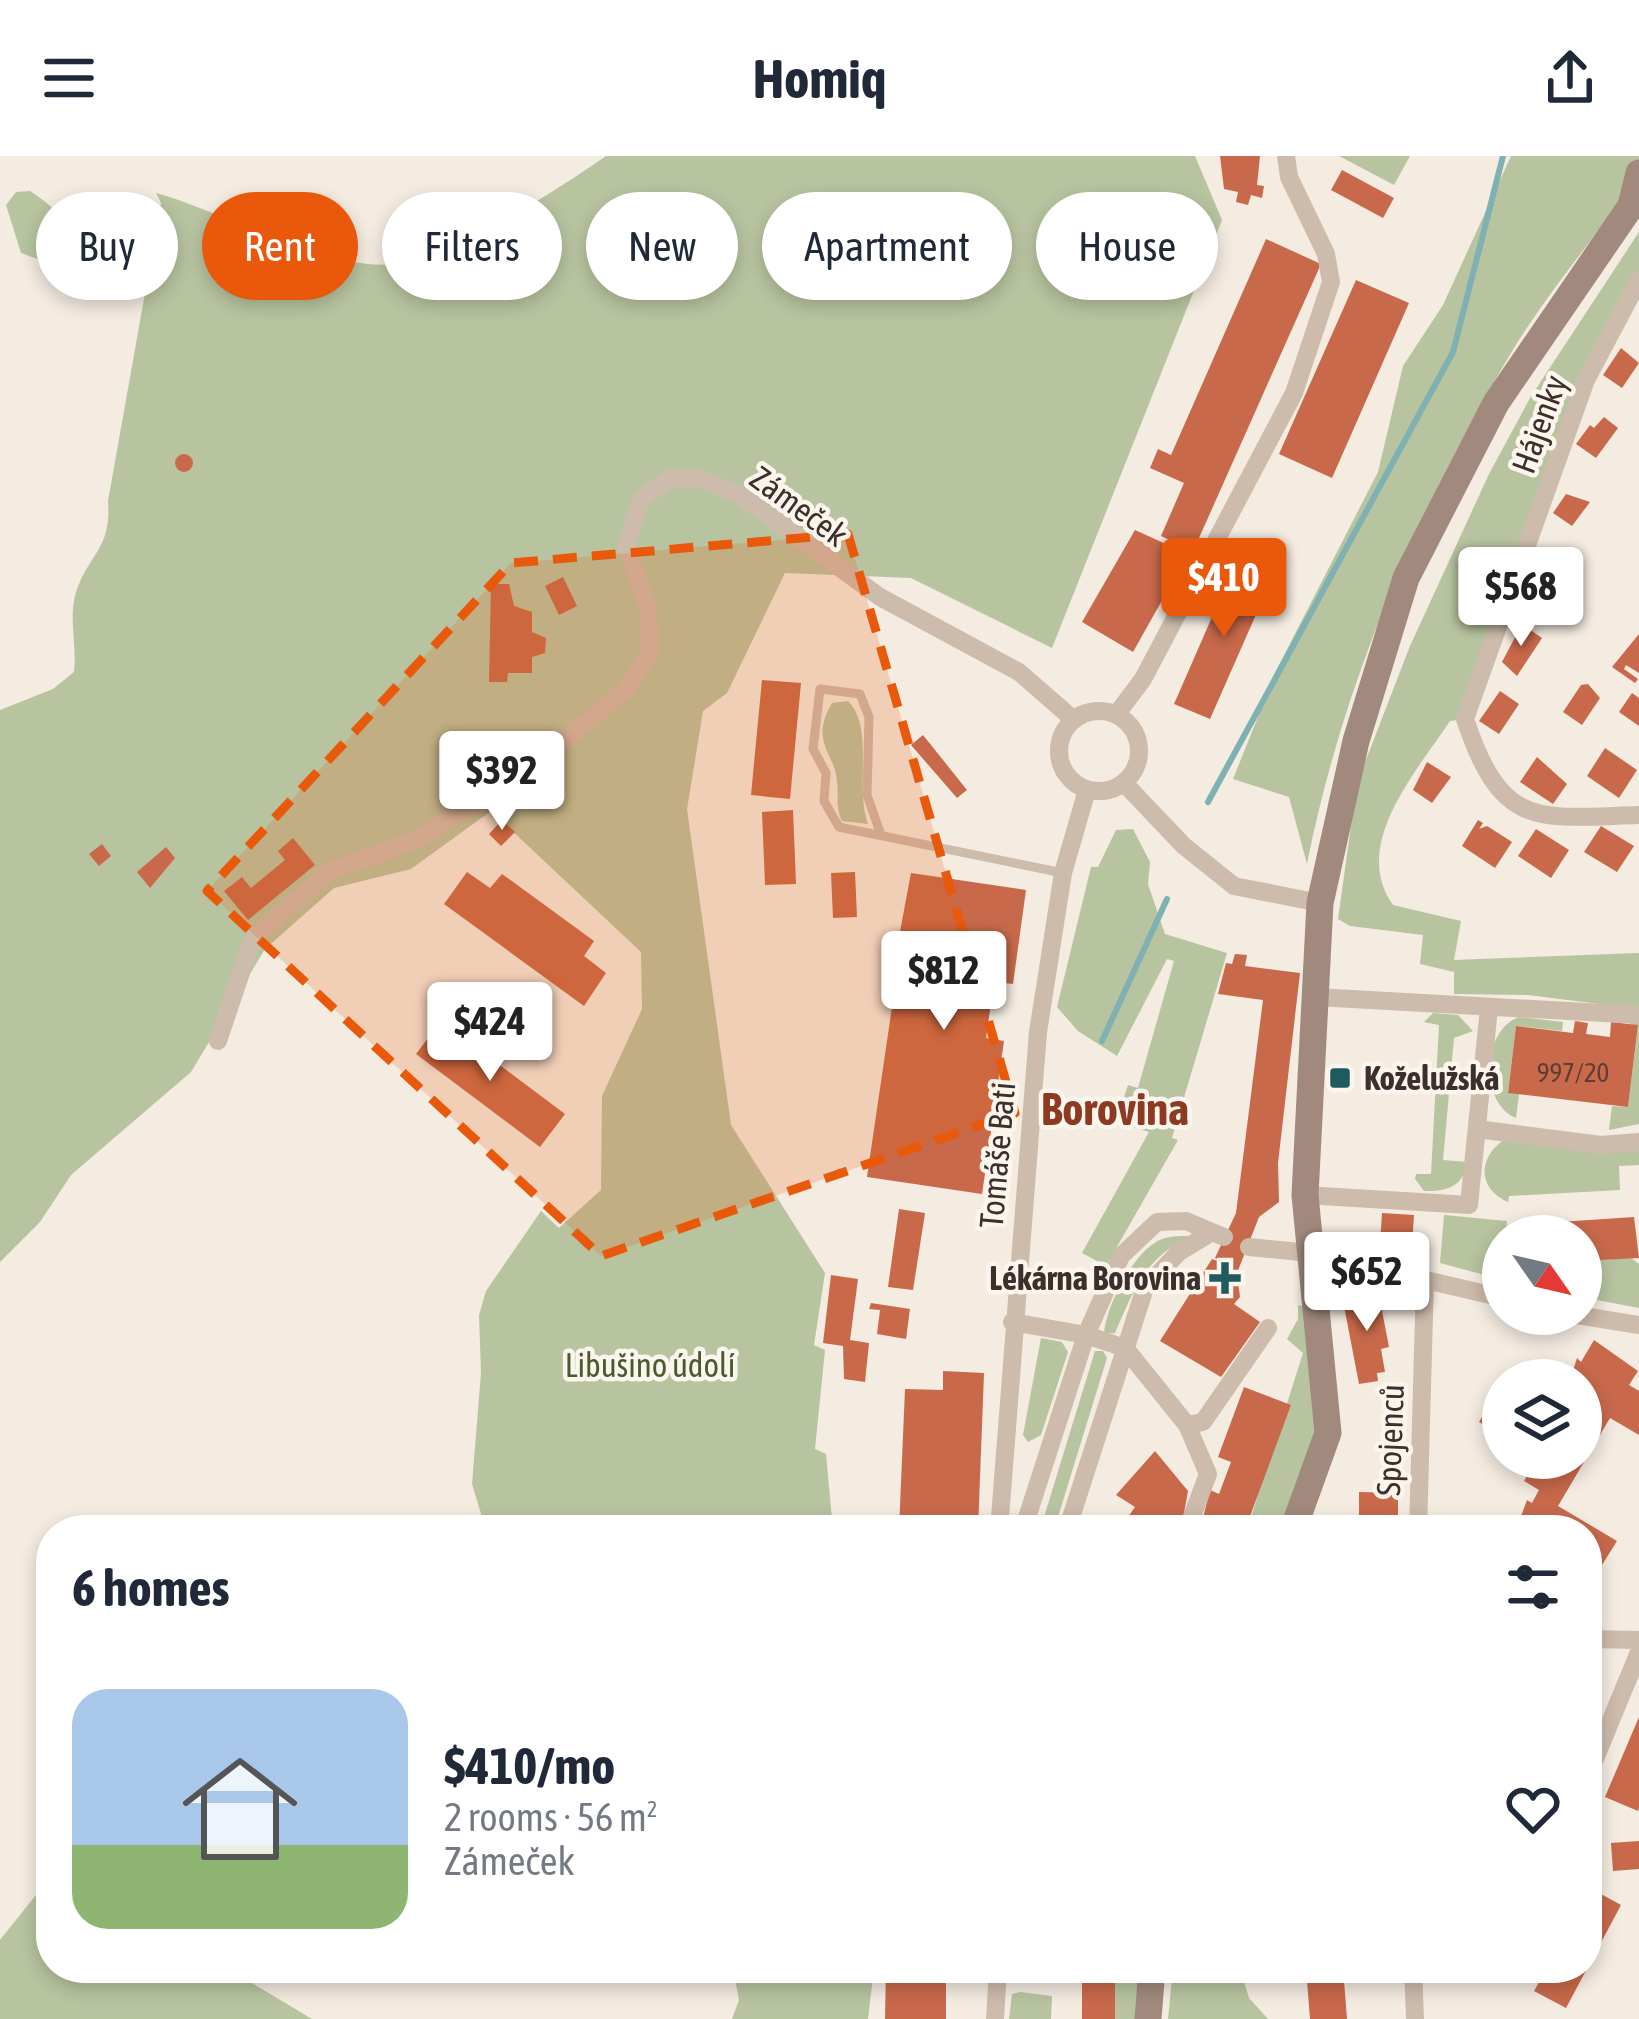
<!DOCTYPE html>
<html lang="en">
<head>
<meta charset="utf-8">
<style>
  body { margin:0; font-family:"Asap Condensed",sans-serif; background:#f6f6f7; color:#1f2937; height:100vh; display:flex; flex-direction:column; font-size:45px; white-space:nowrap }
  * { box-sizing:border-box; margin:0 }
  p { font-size:39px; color:#747a83 }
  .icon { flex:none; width:66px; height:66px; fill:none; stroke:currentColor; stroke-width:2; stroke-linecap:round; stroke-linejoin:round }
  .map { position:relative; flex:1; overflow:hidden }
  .side { position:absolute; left:36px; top:1359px; width:1566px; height:468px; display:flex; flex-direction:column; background:#fff; border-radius:48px; box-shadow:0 6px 18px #0003 }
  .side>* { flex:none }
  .top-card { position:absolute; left:36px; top:36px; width:1569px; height:108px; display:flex; gap:24px }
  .needle { width:78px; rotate:124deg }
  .fabs { position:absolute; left:1482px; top:1059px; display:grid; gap:24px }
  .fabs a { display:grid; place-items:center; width:120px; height:120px; border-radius:50%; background:#fff; box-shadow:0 6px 18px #0003; font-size:60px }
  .price { position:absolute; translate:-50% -102px; padding:0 27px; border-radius:12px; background:#fff; color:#222; font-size:39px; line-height:78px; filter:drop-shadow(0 3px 6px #0008) }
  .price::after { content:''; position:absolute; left:50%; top:72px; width:36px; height:27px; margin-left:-18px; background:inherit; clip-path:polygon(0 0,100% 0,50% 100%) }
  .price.current { background:#ea580c; color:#fff }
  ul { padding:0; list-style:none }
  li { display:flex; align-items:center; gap:36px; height:300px; padding:0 36px }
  li span { display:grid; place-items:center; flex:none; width:336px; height:240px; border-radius:36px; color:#555 }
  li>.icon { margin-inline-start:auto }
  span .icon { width:144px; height:144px; fill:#fffc; stroke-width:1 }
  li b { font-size:51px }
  h2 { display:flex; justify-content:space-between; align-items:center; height:144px; padding:0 36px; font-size:51px }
  .chip { padding:0 42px; border-radius:54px; background:#fff; box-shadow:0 6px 18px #0003; font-size:42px; line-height:108px }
  .chip.current { background:#ea580c; color:#fff }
  header { display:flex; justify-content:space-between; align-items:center; height:156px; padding:0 36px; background:#fff; font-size:54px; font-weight:700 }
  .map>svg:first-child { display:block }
</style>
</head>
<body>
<header><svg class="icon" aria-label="menu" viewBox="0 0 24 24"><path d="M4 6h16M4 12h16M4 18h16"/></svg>Homiq<svg class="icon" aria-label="share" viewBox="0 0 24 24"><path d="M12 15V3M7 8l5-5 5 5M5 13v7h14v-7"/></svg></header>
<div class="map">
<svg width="1639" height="1863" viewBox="0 0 1639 1863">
  <rect width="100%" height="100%" fill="#f4ebe1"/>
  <path fill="#b8c4a0" d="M606,0H1195L1222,64L1052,492L911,422L785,417L727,537L703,555L687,653L731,969L825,1117L814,1189L825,1194L815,1293L826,1298L833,1374H486L472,1328L481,1217L479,1159L486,1135L541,1055L559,1072L601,1034L602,940L642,853L641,796L491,655L411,713L334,732L265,793L191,916L71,1019L40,1066L0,1106V554L53,533L74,516C77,491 69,464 75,440C86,399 112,395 108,345L161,47L156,37C220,54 331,116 393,108C453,101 556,35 606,0Z
    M1339,0H1410L1394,29Z
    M1511,0H1639V17C1599,78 1548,135 1511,197C1418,353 1342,530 1307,708L1289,641L1233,623L1278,511L1378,316L1403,210L1443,149Z
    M30,35C59,54 75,73 89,106L81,119L21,97L6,49L16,36Z
    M1639,76V124L1586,224L1465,563L1450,565C1417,615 1350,689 1393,749L1461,765L1454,804L1639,797V853L1528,839L1454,838V816L1420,808L1423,779L1350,770L1338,763L1357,627L1410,490L1489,318L1530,242Z
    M848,545C875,572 854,630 868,668L842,665C835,650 839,641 837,625C835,597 809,586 832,547Z
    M1133,673L1150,706L1148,728L1165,778L1227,797L1172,982L1178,984L1106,1110L1082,1097L1149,976L1116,966L1128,929L1138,932L1174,805L1167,803L1117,900L1078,875L1057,851L1091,711H1098L1116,674Z
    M1433,857L1458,859L1473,875L1454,882L1443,1004L1467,1006C1464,1030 1447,1036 1424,1035L1415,1023L1416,1018H1431L1439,869L1424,866Z
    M1519,861L1563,866L1562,875L1516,870L1508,936L1519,938L1516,962C1479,947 1482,874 1519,861Z
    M1631,863L1639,866V968L1609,974L1612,950L1628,951L1638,870L1630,868Z
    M1504,984L1639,991V1009L1619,1010L1620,1034L1509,1040L1508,1046C1477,1033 1478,1001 1504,984Z
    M1444,1059L1507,1065L1503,1124L1440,1107Z
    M1194,1080C1148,1096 1133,1135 1115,1177L1104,1178C1106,1151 1131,1101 1156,1086C1167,1079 1181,1080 1194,1080Z
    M1631,1102L1639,1108V1152L1581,1141V1105Z
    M1298,1149L1319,1155L1328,1277L1293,1374H1247L1303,1197L1287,1183L1298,1163Z
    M1041,1182L1062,1186L1068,1196L1041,1279L1028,1286L1023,1279Z
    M1095,1195H1103L1107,1202L1054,1374H1040Z
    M51,1720V1812H227L312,1863H0V1784Z
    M733,1812H874L868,1863H732L739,1844Z
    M1115,1812H1157L1152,1863H1115Z
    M1173,1812H1240L1249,1842L1268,1863H1168Z
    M1020,1836L1052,1840L1051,1863H1009L1012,1838Z"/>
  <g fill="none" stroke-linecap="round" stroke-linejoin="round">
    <path stroke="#7fb0b2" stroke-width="6" d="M1208,646L1453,196L1503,0
      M1102,885L1167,743"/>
  </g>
  <path fill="#c8694b" d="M1220,0H1260L1257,29L1264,30L1262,42L1251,39L1248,49L1236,46L1238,36L1224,33Z
    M1342,14L1394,42L1383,62L1331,34Z
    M1266,83L1321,108L1195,391L1183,390L1161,380L1184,327L1150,312L1158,293L1171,299Z
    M1356,124L1409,147L1332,322L1279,298Z
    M1621,192L1639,207L1622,232L1603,219Z
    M1604,261L1618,272L1596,302L1576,288L1590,269L1594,272Z
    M175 307a9 9 0 1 1 18 0a9 9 0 1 1-18 0Z
    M1566,338L1590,346L1572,370L1553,357Z
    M1135,374L1188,398L1133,496L1082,466Z
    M1237,404L1273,420L1210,563L1174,548Z
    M1542,406L1555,416L1559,410L1565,414L1548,439L1529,426Z
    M563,421L577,450L559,459L545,430Z
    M491,428H509L514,450L532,456V476L546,482L545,497L532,501V517H508L507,526H489Z
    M1522,468L1542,482L1517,520L1502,506Z
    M1639,478V517L1626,509L1624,513L1638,523L1635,527L1612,511Z
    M762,524L801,527L790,643L751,639Z
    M1588,528L1600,542L1582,569L1563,556L1581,529Z
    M1500,535L1519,548L1499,578L1479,565Z
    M1632,537L1639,542V570L1619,556Z
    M923,579L967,634L957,642L911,589Z
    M1605,592L1637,614L1619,642L1587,620Z
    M1537,601L1567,628L1553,648L1520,626Z
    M1427,606L1451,621L1432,647L1413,634Z
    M793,654L796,728L765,729L762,656Z
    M502,664L515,676L501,690L489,678Z
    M1478,664L1483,667L1479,673L1487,670L1512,686L1495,712L1462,690Z
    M1601,670L1634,690L1617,716L1584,696Z
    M1536,673L1569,694L1551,722L1518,700Z
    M293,682L315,709L248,764L224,735L242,721L251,732L285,704L278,695Z
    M102,688L111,700L99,710L89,698Z
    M166,691L175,702L150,732L137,716Z
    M467,716L490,732L502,718L594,785L584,800L606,817L584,850L444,748Z
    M855,716L857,761L833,762L831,717Z
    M911,717L1026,734L1013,828L994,826L986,882L1004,885L982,1038L867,1021L892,851L886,850Z
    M1235,798L1247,799L1245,810L1300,817L1278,1007L1279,1046L1259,1061L1237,1117L1240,1141L1234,1148L1260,1166L1221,1221L1160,1185L1212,1103L1225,1108L1215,1102L1236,1057L1263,844L1218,838L1226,807L1232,808Z
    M441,865L565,958L540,991L416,898Z
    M1575,865L1588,867L1586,878L1610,881L1611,866L1638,869L1628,951L1508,937L1516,870L1573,877Z
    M899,1053L925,1057L913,1134L888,1131Z
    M1382,1057L1414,1059L1412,1090L1380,1088Z
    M1634,1061L1639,1102L1581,1105V1080H1545L1544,1067Z
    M831,1119L858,1123L850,1184L869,1187L865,1226L844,1223L843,1190L823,1187Z
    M1378,1134L1389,1191L1381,1193L1385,1216L1377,1217L1378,1225L1359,1228L1344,1150L1352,1138Z
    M871,1147L910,1153L906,1183L877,1178L880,1154L869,1153Z
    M1594,1184L1638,1215L1629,1229L1639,1235V1279L1610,1262L1558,1350L1617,1385L1597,1417L1587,1411V1374H1516L1527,1344L1532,1347L1539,1334L1524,1325L1538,1302H1581V1224H1570L1577,1202L1581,1206Z
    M943,1215L984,1217L978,1374H899L905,1233L943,1234Z
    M1244,1231L1291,1249L1245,1374H1200L1210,1334L1219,1338L1231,1306L1218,1301Z
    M1498,1234L1503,1236V1280L1479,1266Z
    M1155,1295L1188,1335L1181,1374H1119L1135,1351L1116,1339Z
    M1359,1336L1398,1337V1374H1359Z
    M1639,1561V1652L1638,1655L1605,1641Z
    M1639,1685V1713L1613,1715L1611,1687Z
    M1590,1732L1621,1749L1566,1852L1534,1835L1547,1812H1587Z
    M886,1812H946V1863H885Z
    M1082,1812H1115V1863H1082Z
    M1306,1812H1343L1347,1863H1310Z"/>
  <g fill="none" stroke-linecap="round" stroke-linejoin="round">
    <path stroke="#cdbbac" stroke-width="9" d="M881,679L867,639L869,561L860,538L820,533L813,593L826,617L824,645L839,671L1063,717"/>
    <path stroke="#cdbbac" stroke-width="18" d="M1639,124L1586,224L1465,563C1502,674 1537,662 1639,659
      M1059 595a40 40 0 1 1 80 0a40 40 0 1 1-80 0Z
      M1116,559L1143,523L1294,237L1331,126L1326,98L1289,21L1286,0
      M1124,627L1184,690L1234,730L1320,747
      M1316,841L1639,859
      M218,885L252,784L328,716L418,683L525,616L627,533L650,496L648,452L626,390L641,344L668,323L698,322L738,338L880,441L1019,516L1074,564
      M1477,973L1601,989L1639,986
      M1305,1039L1469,1049L1489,852
      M1249,1091L1310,1097L1503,1142
      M1571,1158L1639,1169
      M1012,1166L1086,1179L1125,1192L1187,1269L1203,1266L1268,1172
      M1187,1269L1208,1318L1187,1374
      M999,1374L1038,876L1063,717L1087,634
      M1023,1374L1086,1179L1121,1100L1157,1066L1186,1065L1224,1081
      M1067,1374L1145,1132L1179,1096L1212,1076
      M1418,1374L1425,1124
      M1587,1483L1639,1484
      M1590,1615L1639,1496
      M1413,1812L1415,1863
      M995,1863L998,1812"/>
    <path stroke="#a18a7d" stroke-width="27" d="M1293,1374L1328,1277L1305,1039L1320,747L1356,585L1406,422L1496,247L1631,50L1639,17
      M1148,1863L1152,1812"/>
  </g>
  <path fill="#e8590c" fill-opacity="0.2" stroke="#e8590c" stroke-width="9" stroke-dasharray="24 15" stroke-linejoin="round" d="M848,378L1015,957L601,1100L207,735L511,407Z"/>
  <g fill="#1f5a5e" stroke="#fbf5ee" stroke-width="4.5">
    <rect x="1328" y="910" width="24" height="24" rx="6"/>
    <path d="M1219 1104h12v12h12v12h-12v12h-12v-12h-12v-12h12z"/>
  </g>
  <g text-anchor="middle" stroke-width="9" stroke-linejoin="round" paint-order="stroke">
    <g font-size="27" fill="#5e3e33">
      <text x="1573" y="926">997/20</text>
    </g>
    <g font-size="33" fill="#3b302b" stroke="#fbf5ee">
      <text transform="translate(1539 268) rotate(-70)" y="12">Hájenky</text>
      <text transform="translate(799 350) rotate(36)" y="12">Zámeček</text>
      <text transform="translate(997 999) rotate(-85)" y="12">Tomáše Bati</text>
      <text transform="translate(1390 1284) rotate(-88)" y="12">Spojenců</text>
    </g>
    <g font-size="33" font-weight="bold" fill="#3b302b" stroke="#fbf5ee" text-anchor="start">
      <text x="1364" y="934">Koželužská</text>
      <text x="1201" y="1134" text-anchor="end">Lékárna Borovina</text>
    </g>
    <g font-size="33" fill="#4a5a2e" stroke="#fbf5ee">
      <text x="650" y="1221">Libušino údolí</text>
    </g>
    <g font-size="45" font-weight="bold" fill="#8c3b22" stroke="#fbf5ee">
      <text x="1115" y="969">Borovina</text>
    </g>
  </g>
</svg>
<div class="fabs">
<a><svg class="needle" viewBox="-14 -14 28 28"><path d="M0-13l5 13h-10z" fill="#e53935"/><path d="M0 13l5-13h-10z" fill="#747a83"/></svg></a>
<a><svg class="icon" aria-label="layers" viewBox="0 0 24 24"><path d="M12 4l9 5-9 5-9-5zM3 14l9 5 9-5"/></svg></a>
</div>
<b class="price current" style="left:1224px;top:484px">$410</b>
<b class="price" style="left:1521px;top:493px">$568</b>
<b class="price" style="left:502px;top:677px">$392</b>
<b class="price" style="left:944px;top:877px">$812</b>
<b class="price" style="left:490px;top:928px">$424</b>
<b class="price" style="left:1367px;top:1178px">$652</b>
<div class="top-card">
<a class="chip">Buy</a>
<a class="chip current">Rent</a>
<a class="chip">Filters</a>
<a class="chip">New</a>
<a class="chip">Apartment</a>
<a class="chip">House</a>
</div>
<section class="side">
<h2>6 homes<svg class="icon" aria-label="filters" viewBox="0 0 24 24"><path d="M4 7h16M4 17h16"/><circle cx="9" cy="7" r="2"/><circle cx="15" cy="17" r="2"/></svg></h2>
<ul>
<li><span style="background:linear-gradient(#a9c7e8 65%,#8fb573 0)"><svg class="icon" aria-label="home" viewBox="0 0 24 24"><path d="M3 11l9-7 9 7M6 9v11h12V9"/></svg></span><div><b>$410/mo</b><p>2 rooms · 56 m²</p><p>Zámeček</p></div><svg class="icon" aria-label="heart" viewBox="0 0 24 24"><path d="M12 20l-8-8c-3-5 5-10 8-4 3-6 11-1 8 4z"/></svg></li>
</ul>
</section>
</div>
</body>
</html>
